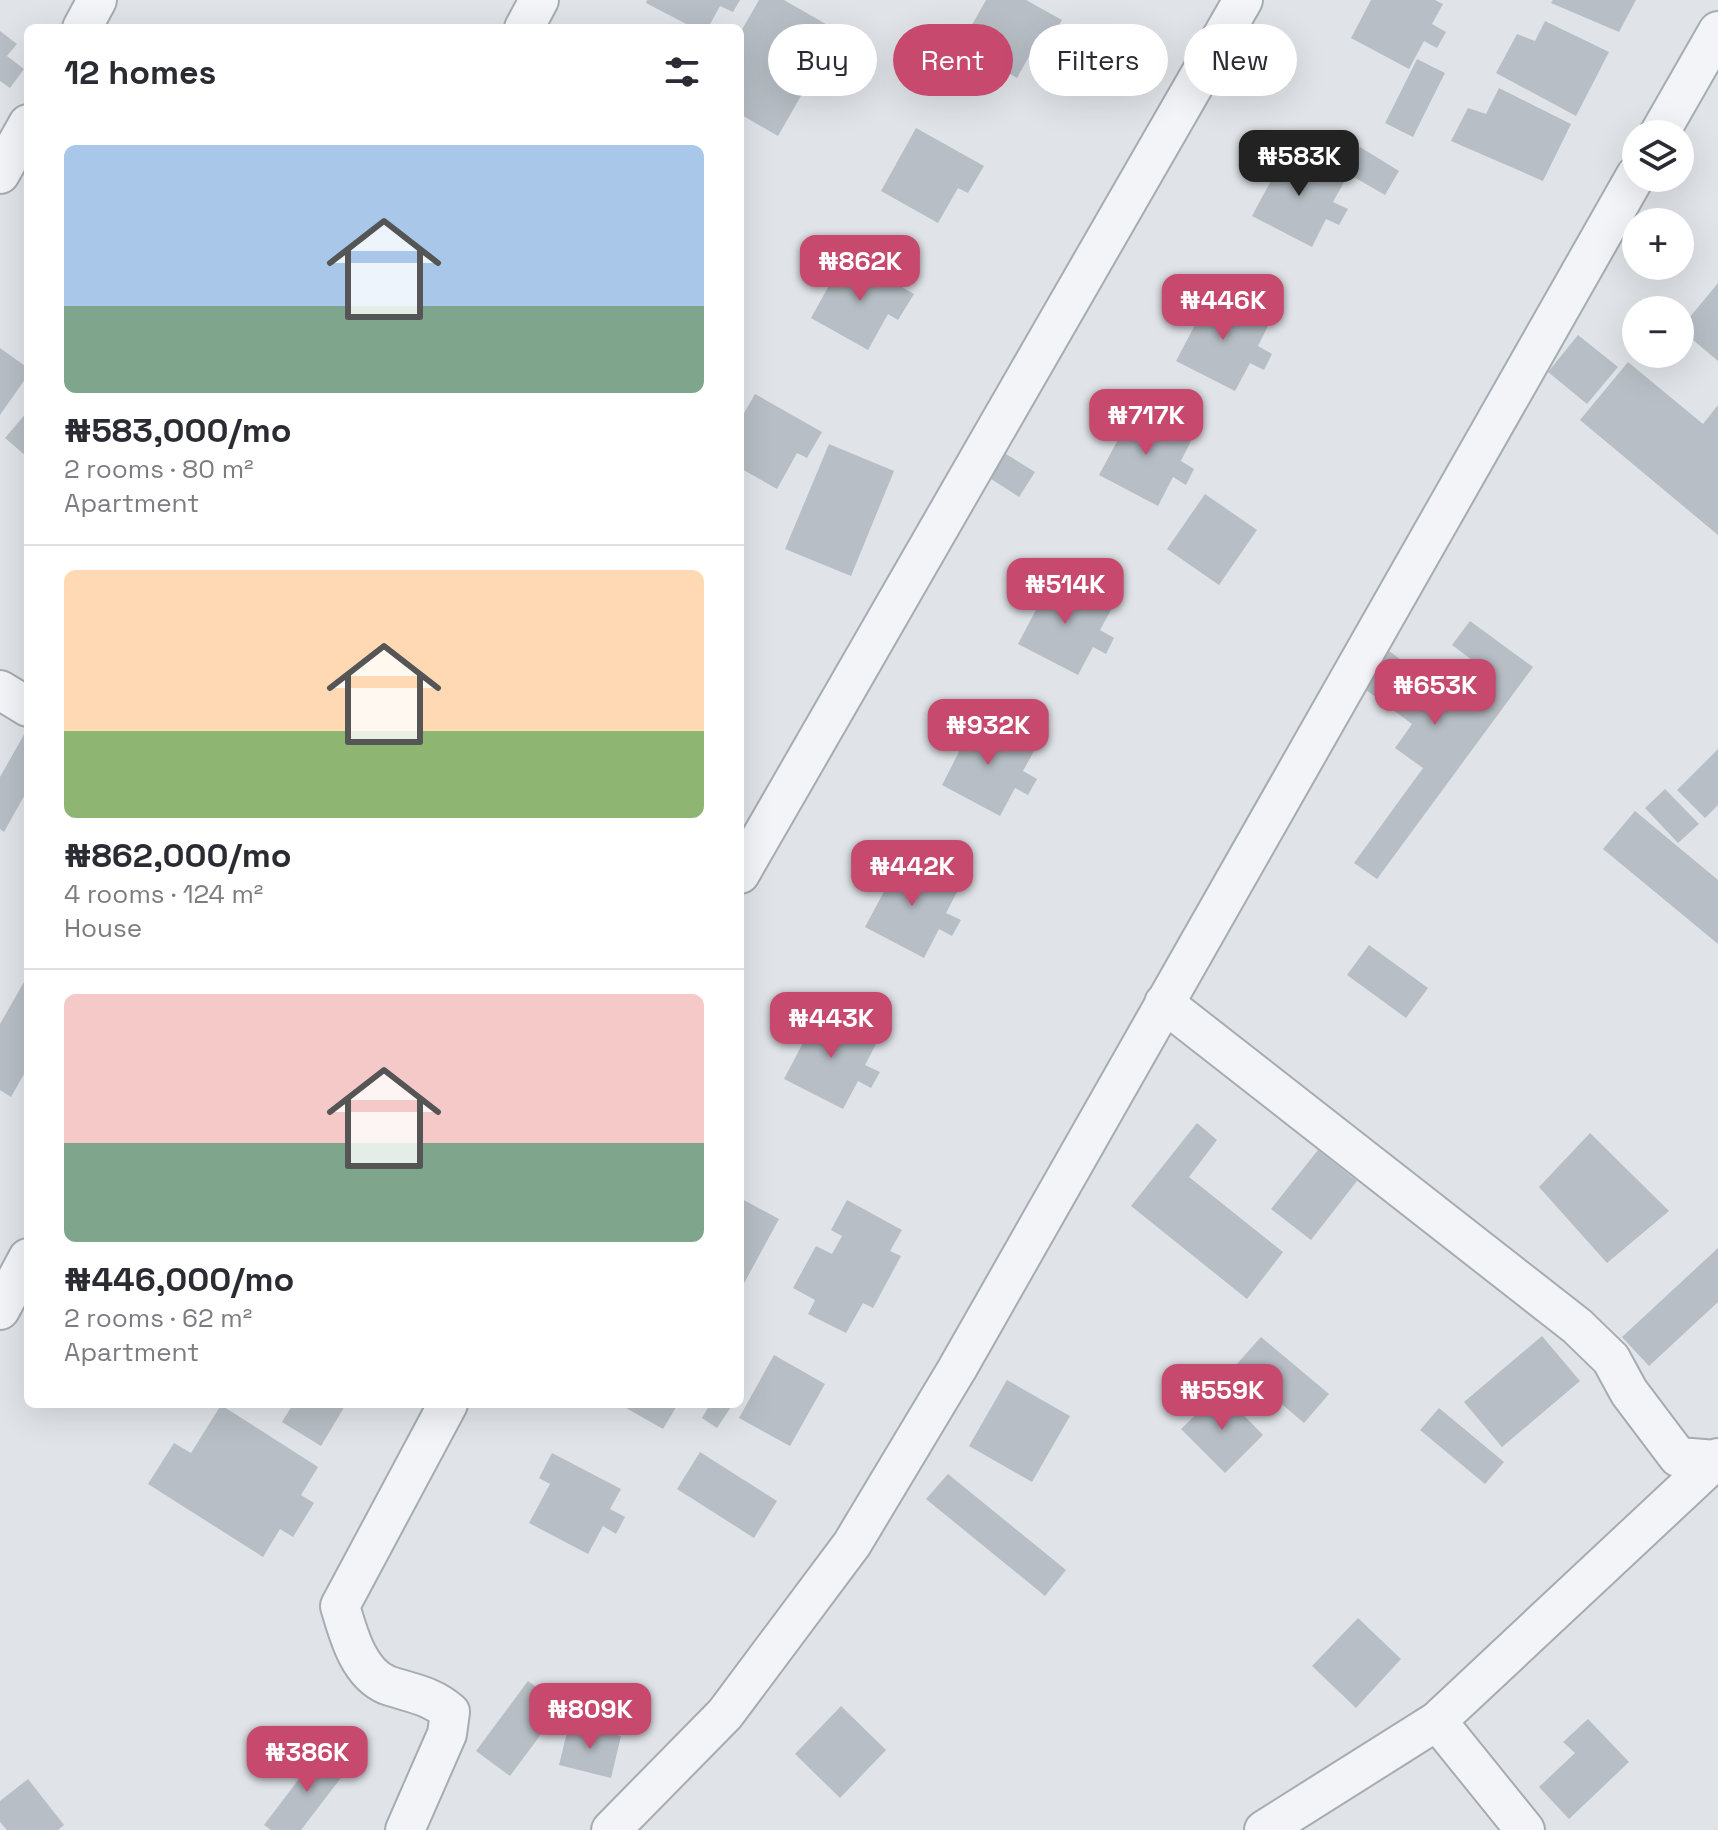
<!DOCTYPE html>
<html lang="en">
<head>
<meta charset="utf-8">
<style>
  body { margin:0; font-family:"Space Grotesk",sans-serif; background:#f2f2f3; color:#2b2b33; height:100vh; display:flex; flex-direction:column; font-size:30px; white-space:nowrap }
  * { box-sizing:border-box; margin:0 }
  p { font-size:26px; color:#7c7c81 }
  .icon { flex:none; width:44px; height:44px; fill:none; stroke:currentColor; stroke-width:2; stroke-linecap:round; stroke-linejoin:round }
  .map { position:relative; flex:1; overflow:hidden }
  .drawer { position:absolute; left:24px; top:24px; width:720px; height:1384px; display:flex; flex-direction:column; background:#fff; border-radius:12px; box-shadow:0 8px 32px #0002 }
  .drawer>* { flex:none }
  .top-card { position:absolute; left:768px; top:24px; width:760px; height:72px; display:flex; gap:16px }
  .controls { position:absolute; left:1622px; top:120px; display:grid; gap:16px }
  .controls a { display:grid; place-items:center; width:72px; height:72px; border-radius:50%; background:#fff; box-shadow:0 8px 32px #0002; font-size:40px }
  .price { position:absolute; translate:-50% -68px; padding:0 18px; border-radius:16px; background:#c74a6e; color:#fff; font-size:26px; line-height:52px; filter:drop-shadow(0 2px 4px #0008) }
  .price::after { content:''; position:absolute; left:50%; top:48px; width:24px; height:18px; margin-left:-12px; background:inherit; clip-path:polygon(0 0,100% 0,50% 100%) }
  .price.current { background:#222; color:#fff }
  ul { padding:0; list-style:none }
  li { display:grid; align-content:center; gap:16px; height:424px; padding:0 40px }
  li+li { border-top:2px solid #e1e1e2 }
  li span { display:grid; place-items:center; height:248px; border-radius:12px; color:#555 }
  li>.icon { margin-inline-start:auto }
  span .icon { width:144px; height:144px; fill:#fffc; stroke-width:1 }
  li b { font-size:34px }
  h2 { display:flex; justify-content:space-between; align-items:center; height:96px; padding:0 40px; font-size:34px }
  .pill { padding:0 28px; border-radius:36px; background:#fff; box-shadow:0 8px 32px #0002; font-size:28px; line-height:72px }
  .pill.current { background:#c74a6e; color:#fff }
  .map>svg:first-child { display:block }
</style>
</head>
<body>
<div class="map">
<svg width="1718" height="1830" viewBox="0 0 1718 1830">
  <rect width="100%" height="100%" fill="#e0e4e8"/>
  <path fill="#b7bec5" d="M647,0H740L733,12L720,6L708,28H694L646,3Z
    M759,0H784L838,31L778,136L740,114V33Z
    M986,0H1026L1062,20L1047,48L1037,42L1017,78L960,46Z
    M1371,0H1435L1443,4L1432,24L1446,32L1437,48L1424,41L1409,69L1351,38Z
    M1553,0H1636L1619,32L1551,3Z
    M1545,21L1609,52L1576,116L1496,73L1517,34L1535,41Z
    M0,31L17,44L7,56L24,69L10,88L0,81Z
    M1417,59L1445,73L1413,137L1385,123Z
    M1499,88L1571,124L1543,181L1451,141L1468,108L1486,114Z
    M916,128L984,166L968,193L958,188L938,223L881,191Z
    M1275,146L1344,182L1333,202L1348,209L1339,225L1326,219L1312,247L1252,216L1273,177L1262,171Z
    M1360,147L1399,171L1385,195L1345,172Z
    M846,255L914,294L898,320L888,314L868,350L811,318Z
    M1718,283V361L1680,329Z
    M1199,290L1268,326L1258,346L1272,354L1264,370L1250,363L1235,391L1176,361L1197,321L1186,315Z
    M1578,335L1618,367L1587,404L1548,372Z
    M0,348L28,368V375L0,415Z
    M1628,362L1703,424L1718,405V535L1580,420Z
    M755,394L822,432L807,458L797,453L777,489L740,468V420Z
    M1122,405L1191,441L1181,461L1194,469L1186,485L1173,477L1158,506L1099,475L1120,436L1109,431Z
    M28,411V453L26,456L5,438Z
    M829,444L894,471L851,576L785,549Z
    M1003,452L1035,472L1019,497L988,477Z
    M1205,494L1257,530L1219,585L1167,549Z
    M1041,574L1111,610L1100,630L1114,638L1106,654L1093,647L1078,675L1018,644L1039,604L1029,599Z
    M1470,621L1533,667L1377,879L1354,863L1423,768L1395,748L1412,724L1350,678L1377,642L1459,703L1484,669L1452,645Z
    M965,715L1034,751L1023,771L1037,779L1028,795L1015,788L1000,816L942,785L962,746L951,741Z
    M26,731L28,733V789L4,832L0,829V777Z
    M1718,749V805L1705,818L1677,790Z
    M1665,789L1699,824L1678,843L1645,808Z
    M1635,811L1718,880V944L1603,849Z
    M888,857L957,892L946,913L961,920L952,936L939,929L924,958L865,927L886,888L874,882Z
    M1369,945L1428,988L1406,1018L1347,975Z
    M28,975V1067L11,1097L0,1090V1024Z
    M807,1008L876,1044L865,1065L880,1072L871,1088L858,1081L843,1109L784,1079L805,1039L794,1033Z
    M1197,1123L1217,1140L1189,1177L1283,1252L1247,1299L1131,1206Z
    M1590,1133L1669,1211L1607,1263L1539,1187Z
    M1318,1150L1357,1181L1311,1240L1271,1209Z
    M740,1198L779,1219L742,1287L740,1286Z
    M847,1200L902,1230L890,1251L901,1256L873,1308L863,1303L846,1333L808,1314L815,1300L793,1288L816,1246L832,1254L842,1236L831,1230Z
    M1718,1248V1302L1649,1366L1622,1337Z
    M1542,1336L1580,1381L1502,1447L1464,1402Z
    M1261,1337L1329,1394L1304,1423L1236,1365Z
    M774,1355L825,1384L790,1446L739,1418Z
    M1007,1380L1070,1416L1032,1482L969,1446Z
    M1220,1391L1263,1435L1225,1473L1181,1429Z
    M293,1404H346L321,1446L282,1422Z
    M619,1404H678L663,1429Z
    M710,1404H733L717,1428L702,1418Z
    M221,1405L318,1467L301,1495L314,1503L293,1537L280,1529L263,1557L148,1484L174,1443L191,1453Z
    M1439,1408L1504,1462L1485,1484L1420,1430Z
    M700,1452L777,1501L754,1538L677,1489Z
    M552,1453L621,1489L610,1509L625,1517L616,1534L603,1526L588,1554L529,1523L550,1484L539,1478Z
    M948,1474L1066,1570L1045,1596L926,1499Z
    M1358,1618L1401,1659L1356,1708L1312,1666Z
    M528,1681L562,1706L510,1776L476,1751Z
    M841,1706L886,1750L840,1798L795,1754Z
    M1588,1719L1629,1762L1569,1819L1539,1787L1575,1753L1563,1742Z
    M569,1724L621,1736L611,1778L559,1765Z
    M321,1750L347,1770L301,1830H271L264,1825Z
    M28,1779L64,1825L58,1830H7L0,1822V1801Z"/>
  <g fill="none" stroke-linecap="round" stroke-linejoin="round">
    <defs>
      <path id="minor" d="M82,28L97,0
        M524,28L539,0
        M1659,134L1718,31
        M0,174L28,124
        M0,690L28,707
        M740,874L1243,0
        M1164,1003L1577,1326L1611,1359L1629,1392L1678,1457L1718,1460
        M0,1310L28,1258
        M1437,1721L1525,1830
        M405,1830L447,1734L450,1712C431,1695 410,1693 387,1685C358,1673 348,1633 340,1606L448,1404
        M611,1830L725,1714L852,1544L957,1369L1636,175
        M1264,1830L1437,1721L1718,1458"/>
    </defs>
    <use href="#minor" stroke="#a5acb2" stroke-width="42"/>
    <use href="#minor" stroke="#f2f4f7" stroke-width="38"/>
  </g>
</svg>
<div class="controls">
<a><svg class="icon" aria-label="layers" viewBox="0 0 24 24"><path d="M12 4l9 5-9 5-9-5zM3 14l9 5 9-5"/></svg></a>
<a>+</a>
<a>−</a>
</div>
<b class="price current" style="left:1299px;top:198px">₦583K</b>
<b class="price" style="left:860px;top:303px">₦862K</b>
<b class="price" style="left:1223px;top:342px">₦446K</b>
<b class="price" style="left:1146px;top:457px">₦717K</b>
<b class="price" style="left:1065px;top:626px">₦514K</b>
<b class="price" style="left:1435px;top:727px">₦653K</b>
<b class="price" style="left:988px;top:767px">₦932K</b>
<b class="price" style="left:912px;top:908px">₦442K</b>
<b class="price" style="left:831px;top:1060px">₦443K</b>
<b class="price" style="left:1222px;top:1432px">₦559K</b>
<b class="price" style="left:590px;top:1751px">₦809K</b>
<b class="price" style="left:307px;top:1794px">₦386K</b>
<div class="top-card">
<a class="pill">Buy</a>
<a class="pill current">Rent</a>
<a class="pill">Filters</a>
<a class="pill">New</a>
</div>
<section class="drawer">
<h2>12 homes<svg class="icon" aria-label="filters" viewBox="0 0 24 24"><path d="M4 7h16M4 17h16"/><circle cx="9" cy="7" r="2"/><circle cx="15" cy="17" r="2"/></svg></h2>
<ul>
<li><span style="background:linear-gradient(#a9c7e8 65%,#7fa58c 0)"><svg class="icon" aria-label="home" viewBox="0 0 24 24"><path d="M3 11l9-7 9 7M6 9v11h12V9"/></svg></span><div><b>₦583,000/mo</b><p>2 rooms · 80 m²</p><p>Apartment</p></div></li>
<li><span style="background:linear-gradient(#ffd9b3 65%,#8fb573 0)"><svg class="icon" aria-label="home" viewBox="0 0 24 24"><path d="M3 11l9-7 9 7M6 9v11h12V9"/></svg></span><div><b>₦862,000/mo</b><p>4 rooms · 124 m²</p><p>House</p></div></li>
<li><span style="background:linear-gradient(#f6c9c9 60%,#7fa58c 0)"><svg class="icon" aria-label="home" viewBox="0 0 24 24"><path d="M3 11l9-7 9 7M6 9v11h12V9"/></svg></span><div><b>₦446,000/mo</b><p>2 rooms · 62 m²</p><p>Apartment</p></div></li>
</ul>
</section>
</div>
</body>
</html>
